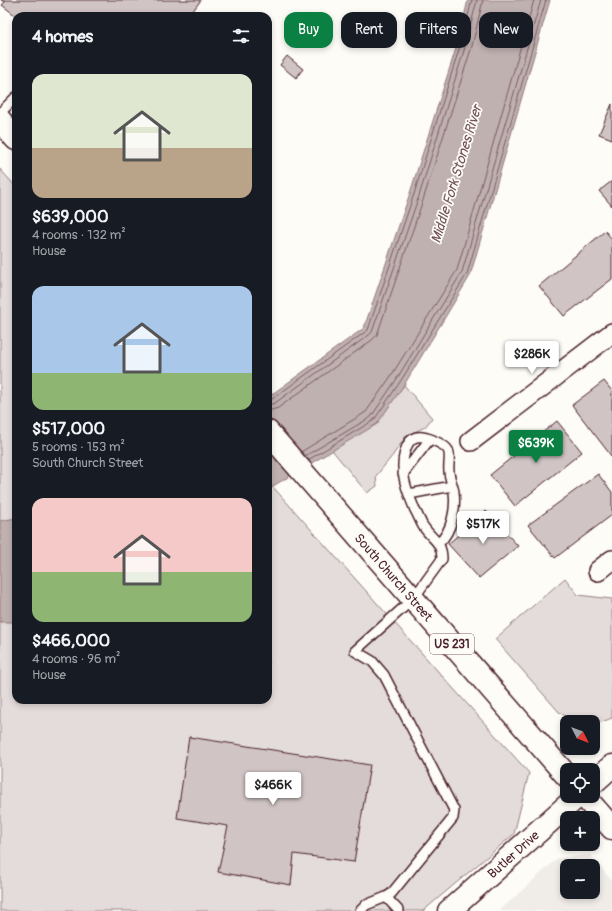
<!DOCTYPE html>
<html lang="en">
<head>
<meta charset="utf-8">
<style>
  body { margin:0; font-family:Pangolin,sans-serif; background:#242831; color:#f1f3f6; height:100vh; display:flex; flex-direction:column; font-size:15px; white-space:nowrap }
  * { box-sizing:border-box; margin:0 }
  p { font-size:13px; color:#9ea1a6 }
  .icon { flex:none; width:22px; height:22px; fill:none; stroke:currentColor; stroke-width:2; stroke-linecap:round; stroke-linejoin:round }
  .map { position:relative; flex:1; overflow:hidden }
  .panel { position:absolute; left:12px; top:12px; width:260px; height:692px; display:flex; flex-direction:column; background:#171b24; border-radius:12px; box-shadow:0 2px 6px #0003 }
  .panel>* { flex:none }
  .banner { position:absolute; left:284px; top:12px; width:268px; height:36px; display:flex; gap:8px }
  .needle { width:26px; rotate:132deg }
  .buttons { position:absolute; left:560px; top:715px; display:grid; gap:8px }
  .buttons a { display:grid; place-items:center; width:40px; height:40px; border-radius:8px; background:#171b24; box-shadow:0 2px 6px #0003; font-size:20px }
  .price { position:absolute; translate:-50% -34px; padding:0 9px; border-radius:4px; background:#fff; color:#222; font-size:13px; line-height:26px; filter:drop-shadow(0 1px 2px #0008) }
  .price::after { content:''; position:absolute; left:50%; top:24px; width:12px; height:9px; margin-left:-6px; background:inherit; clip-path:polygon(0 0,100% 0,50% 100%) }
  .price.selected { background:#0b8043; color:#fff }
  ul { padding:0; list-style:none }
  li { display:grid; align-content:center; gap:8px; height:212px; padding:0 20px }
  li span { display:grid; place-items:center; height:124px; border-radius:12px; color:#555 }
  li>.icon { margin-inline-start:auto }
  span .icon { width:72px; height:72px; fill:#fffc; stroke-width:1 }
  li b { font-size:17px }
  h2 { display:flex; justify-content:space-between; align-items:center; height:48px; padding:0 20px; font-size:17px }
  .pill { padding:0 14px; border-radius:12px; background:#171b24; box-shadow:0 2px 6px #0003; font-size:14px; line-height:36px }
  .pill.selected { background:#0b8043; color:#fff }
  .map>svg:first-child { display:block }
</style>
</head>
<body>
<div class="map">
<svg width="612" height="911" viewBox="0 0 612 911">
  <rect width="100%" height="100%" fill="#fdfcf7"/>
  <filter id="ink" filterUnits="userSpaceOnUse"><feTurbulence type="fractalNoise" baseFrequency=".025" numOctaves="2"/><feDisplacementMap in="SourceGraphic" scale="8" xChannelSelector="R" yChannelSelector="G"/><feConvolveMatrix kernelMatrix="1 2 1 2 8 2 1 2 1" color-interpolation-filters="sRGB"/></filter>
  <g filter="url(#ink)">
    <path fill="#f0ece8" fill-rule="evenodd" d="M590,855L612,881V911H499L558,858ZM567,866H593V892H567Z"/>
    <path fill="#e3dcda" stroke="#967e82" d="M0,169L16,187V700H268V489L273,487L529,773L514,834L423,911H0Z
      M404,385L432,418L425,427L406,436L393,455L376,476L377,486L367,493L332,450L377,423Z
      M565,578L578,595L612,599V718L599,723L574,722L559,712L495,639Z"/>
    <path fill="#c0b1b1" stroke="#91777b" d="M468,0H550L470,276L404,385L377,424L268,489V397L364,328L410,193L458,42Z
      M16,518V620L12,622H0V521Z"/>
    <g fill="none" stroke-linecap="round" stroke-linejoin="round">
      <path stroke="#795961" stroke-width="1" d="M268,400L272,399L368,330L414,194L461,43L472,0
        M268,405L275,403L369,335L372,332L419,196L466,44L477,0
        M268,411L278,408L372,340L377,335L424,197L472,46L483,0
        M301,452L366,412L391,376L457,270L534,0
        M305,456L371,417L396,380L462,272L541,0
        M308,460L374,420L400,382L467,274L546,0"/>
    </g>
    <path fill="#d0c5c4" stroke="#4a1f2b" d="M1,0H201L189,16H16L2,5L5,2Z
      M287,56L303,69L296,78L280,65Z
      M612,104V139L599,134Z
      M612,181V206L599,191Z
      M605,231L612,239V279L564,316L539,286Z
      M604,381L612,391V457L572,405Z
      M557,421L582,452L515,506L490,475Z
      M598,474L612,492V515L555,558L528,525Z
      M486,511L518,546L479,578L448,544Z
      M189,737L370,765L354,862L294,854L291,885L218,872L228,826L177,818Z"/>
    <g fill="none" stroke-linecap="round" stroke-linejoin="round">
      <defs>
        <path id="service" d="M0,113L16,97
          M403,474L430,439
          M409,494L452,486
          M360,911L366,905L386,897
          M399,911L386,897L391,894L453,818L454,810L384,675L372,661L355,651L413,599L442,559C442,541 432,540 423,526C420,521 418,515 415,510C407,491 399,472 405,451C410,435 419,434 433,440C439,443 445,445 448,450C451,455 448,465 449,471C449,478 453,485 454,492C456,509 452,531 439,543"/>
        <path id="minor" d="M471,441L612,333
          M598,571L612,560"/>
        <path id="tertiary" d="M593,783L612,766
          M449,911L578,796"/>
        <path id="trunk" d="M0,120L16,139
          M268,432L567,776
          M584,796L612,828"/>
      </defs>
      <use href="#service" stroke="#4a1f2b" stroke-width="12"/>
      <use href="#minor" stroke="#4a1f2b" stroke-width="22"/>
      <use href="#tertiary" stroke="#4a1f2b" stroke-width="25"/>
      <use href="#trunk" stroke="#4a1f2b" stroke-width="25"/>
      <use href="#service" stroke="#fdfcf7" stroke-width="9"/>
      <use href="#minor" stroke="#fdfcf7" stroke-width="19"/>
      <use href="#tertiary" stroke="#fdfcf7" stroke-width="22"/>
      <use href="#trunk" stroke="#fdfcf7" stroke-width="22"/>
    </g>
  </g>
  <g text-anchor="middle" stroke-width="3.5" stroke-linejoin="round" paint-order="stroke">
    <rect fill="#fdfcf7" stroke="#806168" stroke-width="1" x="430" y="634" width="44" height="20" rx="3"/>
    <g font-size="12" font-weight="bold" fill="#4a1f2b">
      <text x="452" y="648">US 231</text>
    </g>
    <g font-size="13" fill="#4a1f2b" stroke="#fdfcf7">
      <text transform="translate(394 577) rotate(49)" y="5">South Church Street</text>
      <text transform="translate(513 854) rotate(-42)" y="5">Butler Drive</text>
    </g>
    <g font-size="14" font-style="italic" fill="#73525a" stroke="#fdfcf7">
      <text transform="translate(456 174) rotate(-73)" y="5">Middle Fork Stones River</text>
    </g>
  </g>
</svg>
<div class="buttons">
<a><svg class="needle" viewBox="-14 -14 28 28"><path d="M0-13l5 13h-10z" fill="#e53935"/><path d="M0 13l5-13h-10z" fill="#9ea1a6"/></svg></a>
<a><svg class="icon" aria-label="locate" viewBox="0 0 24 24"><circle cx="12" cy="12" r="6"/><path d="M12 2v4M12 18v4M2 12h4M18 12h4"/></svg></a>
<a>+</a>
<a>−</a>
</div>
<b class="price" style="left:532px;top:375px">$286K</b>
<b class="price selected" style="left:536px;top:464px">$639K</b>
<b class="price" style="left:483px;top:545px">$517K</b>
<b class="price" style="left:273px;top:806px">$466K</b>
<div class="banner">
<a class="pill selected">Buy</a>
<a class="pill">Rent</a>
<a class="pill">Filters</a>
<a class="pill">New</a>
</div>
<section class="panel">
<h2>4 homes<svg class="icon" aria-label="filters" viewBox="0 0 24 24"><path d="M4 7h16M4 17h16"/><circle cx="9" cy="7" r="2"/><circle cx="15" cy="17" r="2"/></svg></h2>
<ul>
<li><span style="background:linear-gradient(#dfe7d0 60%,#b9a48a 0)"><svg class="icon" aria-label="home" viewBox="0 0 24 24"><path d="M3 11l9-7 9 7M6 9v11h12V9"/></svg></span><div><b>$639,000</b><p>4 rooms · 132 m²</p><p>House</p></div></li>
<li><span style="background:linear-gradient(#a9c7e8 70%,#8fb573 0)"><svg class="icon" aria-label="home" viewBox="0 0 24 24"><path d="M3 11l9-7 9 7M6 9v11h12V9"/></svg></span><div><b>$517,000</b><p>5 rooms · 153 m²</p><p>South Church Street</p></div></li>
<li><span style="background:linear-gradient(#f6c9c9 60%,#8fb573 0)"><svg class="icon" aria-label="home" viewBox="0 0 24 24"><path d="M3 11l9-7 9 7M6 9v11h12V9"/></svg></span><div><b>$466,000</b><p>4 rooms · 96 m²</p><p>House</p></div></li>
</ul>
</section>
</div>
</body>
</html>
